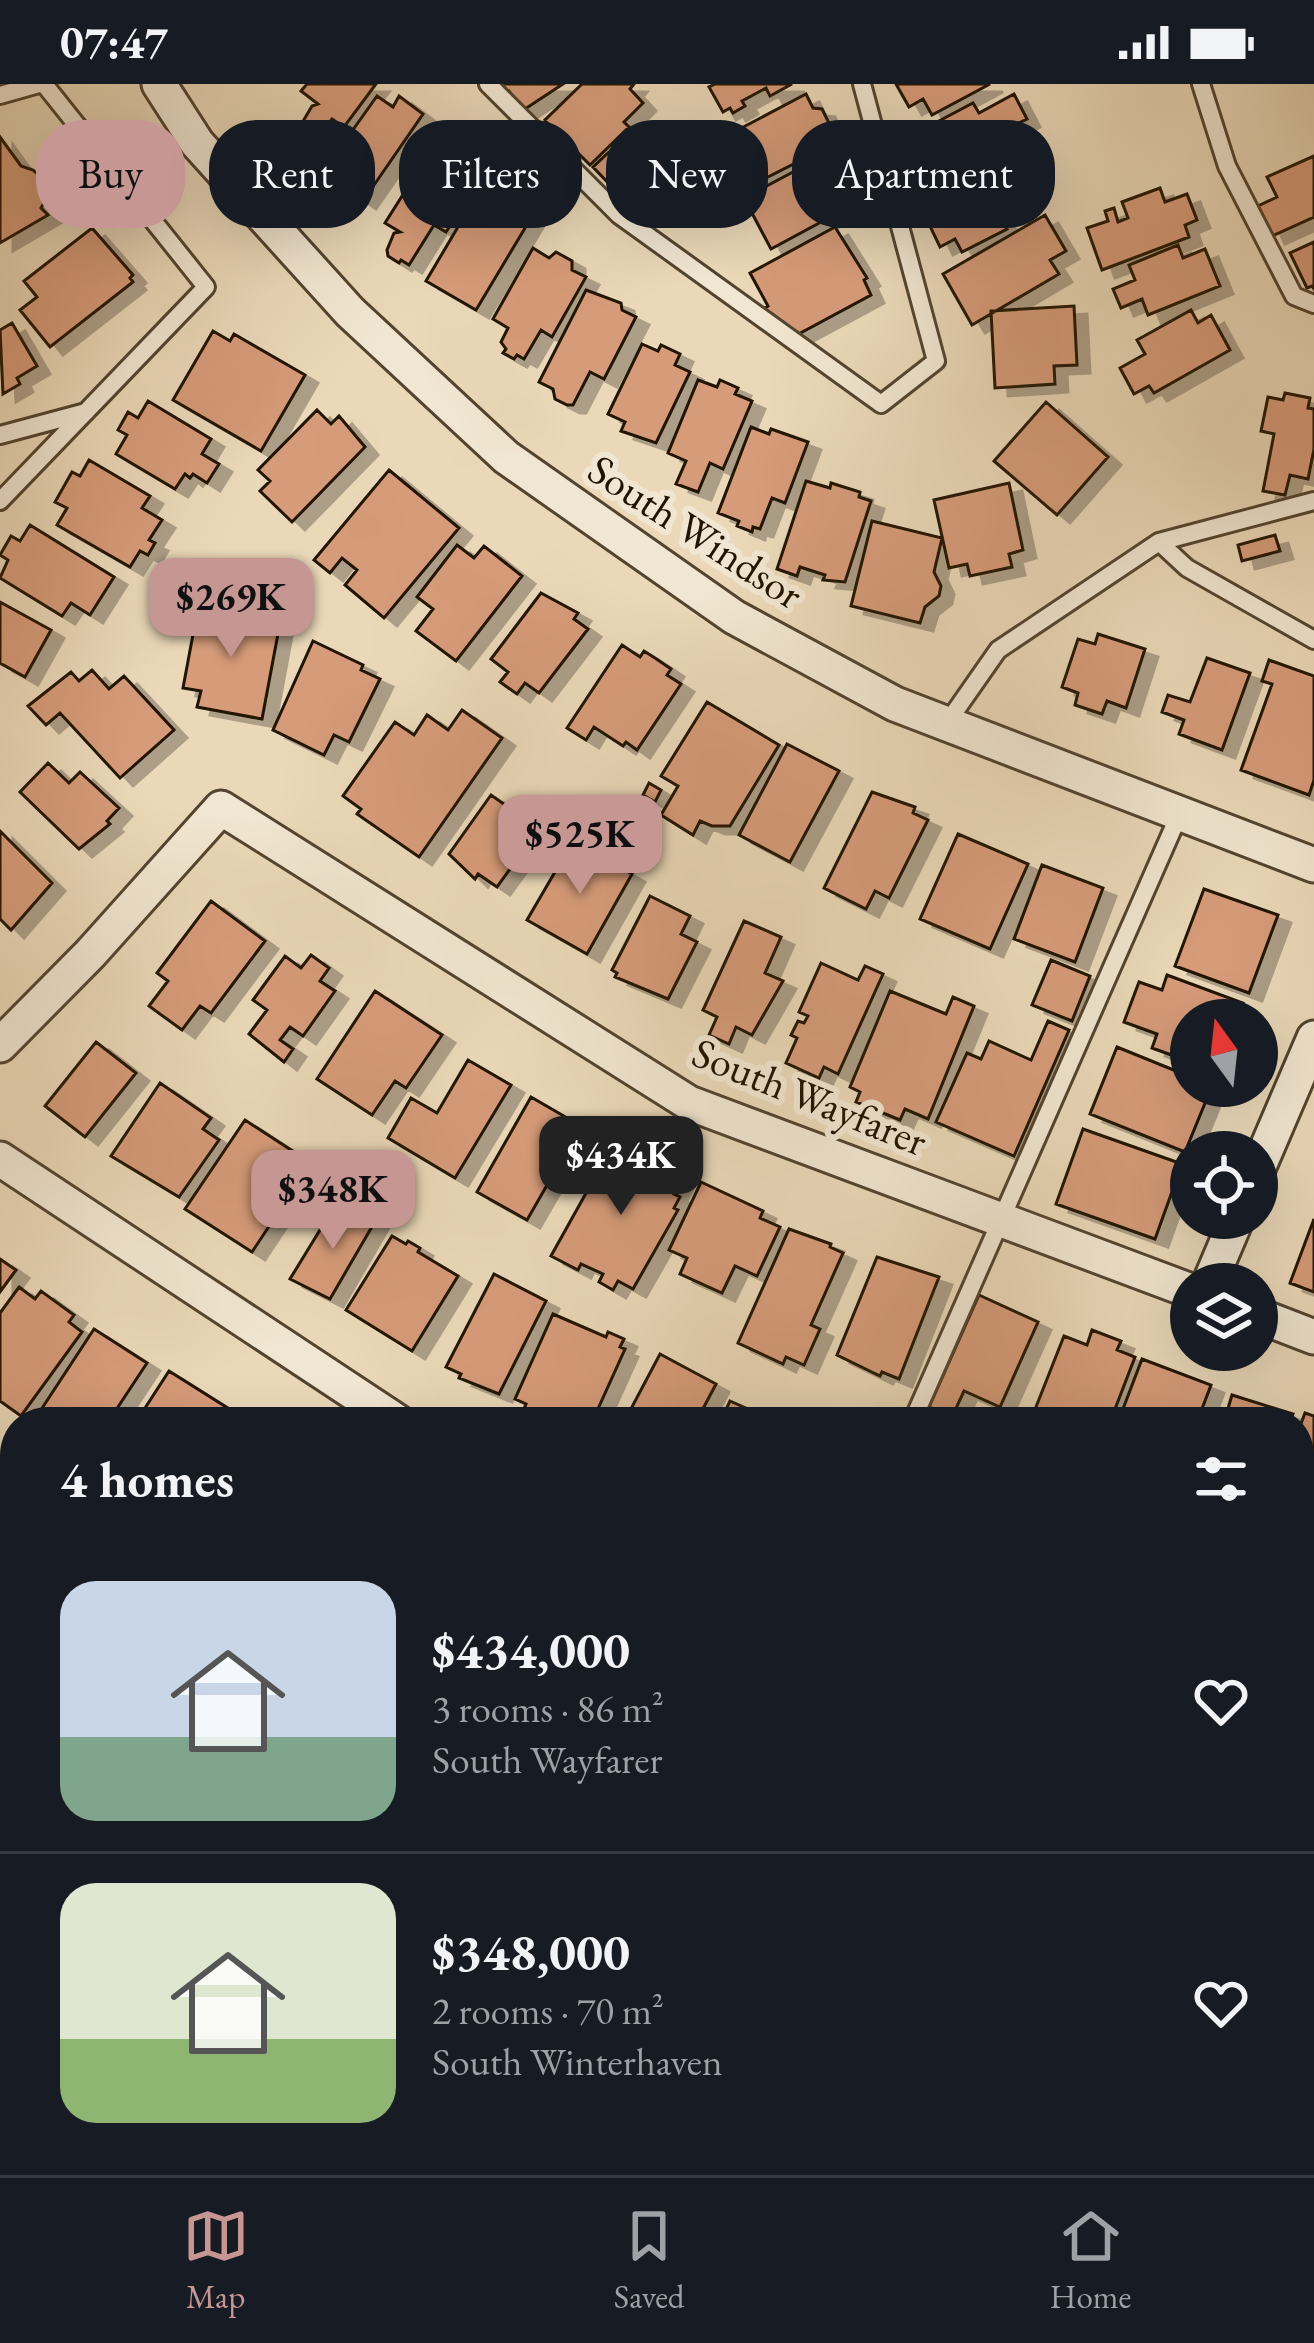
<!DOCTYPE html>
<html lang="en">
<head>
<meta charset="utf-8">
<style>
  body { margin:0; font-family:"EB Garamond",serif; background:#20242c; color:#f1f3f6; height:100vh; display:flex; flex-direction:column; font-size:45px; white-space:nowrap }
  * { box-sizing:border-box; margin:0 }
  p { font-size:39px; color:#9ea1a6 }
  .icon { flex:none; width:66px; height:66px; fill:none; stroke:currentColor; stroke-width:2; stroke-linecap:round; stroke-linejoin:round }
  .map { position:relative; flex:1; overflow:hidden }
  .sheet { position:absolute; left:0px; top:1323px; width:1314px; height:768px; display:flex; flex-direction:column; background:#171b24; border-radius:48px 48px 0 0; box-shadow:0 12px 48px #0002 }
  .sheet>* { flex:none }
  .guide { position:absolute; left:36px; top:36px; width:1242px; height:108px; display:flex; gap:24px }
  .needle { width:78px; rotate:345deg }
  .buttons { position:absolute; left:1170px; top:915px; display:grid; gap:24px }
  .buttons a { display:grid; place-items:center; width:108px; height:108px; border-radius:50%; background:#171b24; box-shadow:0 12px 48px #0002; font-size:60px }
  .price { position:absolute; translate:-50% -102px; padding:0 27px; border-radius:24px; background:#c59692; color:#111; font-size:39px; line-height:78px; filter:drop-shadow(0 3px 6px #0008) }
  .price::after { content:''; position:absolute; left:50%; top:72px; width:36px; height:27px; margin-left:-18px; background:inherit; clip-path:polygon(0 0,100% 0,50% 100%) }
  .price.on { background:#222; color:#fff }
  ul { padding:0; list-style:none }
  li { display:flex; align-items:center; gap:36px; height:300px; padding:0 60px }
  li+li { border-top:3px solid #363941 }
  li span { display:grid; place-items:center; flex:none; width:336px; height:240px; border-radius:36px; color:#555 }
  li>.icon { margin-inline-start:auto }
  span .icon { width:144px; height:144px; fill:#fffc; stroke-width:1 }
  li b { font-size:51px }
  h2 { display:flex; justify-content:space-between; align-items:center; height:144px; padding:0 60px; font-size:51px }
  .tag { padding:0 42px; border-radius:48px; background:#171b24; box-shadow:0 12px 48px #0002; font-size:42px; line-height:108px }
  .tag.on { background:#c59692; color:#111 }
  .status { display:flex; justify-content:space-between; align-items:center; height:84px; padding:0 60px; background:#171b24; direction:ltr }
  .status svg { height:33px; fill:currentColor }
  .menu { display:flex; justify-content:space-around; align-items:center; height:168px; border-top:3px solid #363941; background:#171b24; font-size:33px; color:#9ea1a6 }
  .menu a { display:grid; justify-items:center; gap:6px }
  .menu .on { color:#c59692 }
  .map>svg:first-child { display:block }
</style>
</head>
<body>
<div class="status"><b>07:47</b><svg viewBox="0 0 49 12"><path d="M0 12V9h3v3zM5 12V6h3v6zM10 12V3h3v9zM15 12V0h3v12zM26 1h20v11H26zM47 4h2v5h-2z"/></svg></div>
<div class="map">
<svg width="1314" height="2091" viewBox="0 0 1314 2091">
  <defs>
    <filter id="shadow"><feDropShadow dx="13" dy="8" stdDeviation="0" flood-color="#0004"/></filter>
  </defs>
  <rect width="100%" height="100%" fill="#ead8b8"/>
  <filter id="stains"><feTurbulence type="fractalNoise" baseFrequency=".00167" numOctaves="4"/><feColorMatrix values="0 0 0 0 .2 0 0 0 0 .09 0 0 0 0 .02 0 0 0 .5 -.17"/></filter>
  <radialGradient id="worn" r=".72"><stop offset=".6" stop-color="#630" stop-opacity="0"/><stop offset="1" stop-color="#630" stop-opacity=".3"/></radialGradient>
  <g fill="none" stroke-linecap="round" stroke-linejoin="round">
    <path stroke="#98b9b4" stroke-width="39" d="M0,1533L15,1543
      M1005,2076L1043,2091"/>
  </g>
  <path fill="#d69b79" stroke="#211301" stroke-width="3" filter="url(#shadow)" d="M307,0H376L344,43L332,35L317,54L302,39L312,22L318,20L301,7Z
    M498,0H563L522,27L509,7L504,10Z
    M582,0H634L630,5L643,19L624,38L629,43L590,81L571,62L568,66L545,36Z
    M715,0H792L770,12L766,4L742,17L745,22L733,29L730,24L723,28L709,3Z
    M896,0H990L932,31L923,15L909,23Z
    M806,10L813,24L822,25L829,39L822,47L829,62L758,98L753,87L734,97L713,59Z
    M1014,10L1027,35L1004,46L1011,59L928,103L903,56L973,19L979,29Z
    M377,12L393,23L399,12L423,30L363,117L323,88Z
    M636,43L659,66L617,108L593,83Z
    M0,53L21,82L33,86L43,95L48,112L41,124L48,131L0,159Z
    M435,60L484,90L446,148L434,141L409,181L401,176L399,179L388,172L387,166L394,149L400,148L385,139Z
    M1314,72V133L1272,152L1258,122L1277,113L1267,93Z
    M810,79L818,96L832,92L845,125L771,165L744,114Z
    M1009,90L1022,115L997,127L1007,145L962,168L955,155L940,163L926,134Z
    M481,104L531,134L476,226L426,197Z
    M1160,104L1165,118L1187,110L1197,136L1185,141L1189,153L1102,186L1087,144L1108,137L1105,127L1114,124L1118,138L1128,134L1122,118Z
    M1045,131L1066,167L1050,176L1059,190L972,241L943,190Z
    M835,143L867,194L864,196L871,211L793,253L786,241L780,245L772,240L764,225L768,222L750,189Z
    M92,144L133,191L130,194L133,198L50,263L20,226L37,213L24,197Z
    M1314,158V205L1312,202L1307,204L1290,169Z
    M1178,161L1183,174L1205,165L1220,202L1148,231L1142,215L1121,224L1113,205L1135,196L1129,181Z
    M533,164L549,174L556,168L572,177V186L586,193L552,253L541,246L524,275L517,271L514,275L503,269L506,265L501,258L508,244L493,235Z
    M586,206L621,219L622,226L636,233L604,295L590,288L573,321H567L555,315L553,305L539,298Z
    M1074,222L1077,281L1054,282L1055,300L995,304L991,227Z
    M1191,226L1198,239L1211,231L1230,266L1154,309L1149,302L1134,310L1120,284L1145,270L1137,256Z
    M12,239L37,282L17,294L20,300L3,310L0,246Z
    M213,247L230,257L234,250L305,291L261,367L173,316Z
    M642,260L658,267L661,261L680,270L675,281L690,288L656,359L621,347L625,338L608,330Z
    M698,296L717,303L720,296L738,304L735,310L752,317L723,385L710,379L698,408L676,400L686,377L668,369Z
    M1285,309L1310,314L1308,324L1314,325V365L1308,395L1290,391L1285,411L1263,407L1274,350L1261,347L1268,313L1283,316Z
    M148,317L211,355L202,370L219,380L207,399L193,390L190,394L185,390L175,405L116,370L127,351L118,346L128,328L138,334Z
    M1046,318L1108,373L1057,431L994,377Z
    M317,326L331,340L339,332L365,363L292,438L260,407L270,397L258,386Z
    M751,343L769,350L771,345L808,358L785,419L772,414L760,445L753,443L752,448L737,442L739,437L718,429Z
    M89,376L150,412L142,424L162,436L149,456L155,459L148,471L140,467L130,483L57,441L67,424L55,418L72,388L80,392Z
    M389,386L459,444L384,534L345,501L357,486L342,474L330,489L314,476Z
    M806,397L830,404L831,399L860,408L859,413L871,417L845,498L823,496L825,491L800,483L797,492L777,485Z
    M1009,399L1023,466L1009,470L1012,483L970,492L967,480L949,484L934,416Z
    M872,437L942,454L934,488L941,502L939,512L925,523L920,539L851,522Z
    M30,441L114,493L90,531L71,519L62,532L0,494L8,476L0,471L11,452L20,457Z
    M1275,451L1280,467L1242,477L1238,461Z
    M457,461L474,474L484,462L522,492L456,577L416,547L433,525L417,513Z
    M541,509L578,529L574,535L588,545L539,609L525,599L517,610L500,598L508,588L491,575Z
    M200,513L219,516L218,524L280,539L262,635L197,623L201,607L183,604Z
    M0,518L51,546L25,593L0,579Z
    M1098,550L1145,565L1126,624L1107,617L1102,630L1075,621L1078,609L1062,603L1078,555L1095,560Z
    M313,557L363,581L361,586L380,595L349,658L334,651L324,671L273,646Z
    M622,561L640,573L644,567L655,574L671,585L667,591L681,600L637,666L626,658L623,662L594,643L586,656L567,644Z
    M1207,574L1250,589L1222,666L1179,650L1184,636L1162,628L1168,611L1190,618Z
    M1269,576L1314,592V696L1309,711L1241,686L1272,600L1262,597Z
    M92,586L109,605L124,592L174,646L120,694L60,629L46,641L28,622L71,588L79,597Z
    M707,618L779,661L730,742H712L700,737L693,751L661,731L678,702L661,692Z
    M462,626L502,654L419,773L357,730L361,725L343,712L395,638L414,651L427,631L448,646Z
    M787,660L839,687L790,778L739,751Z
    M48,679L69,699L80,688L119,724L107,737L110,740L79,765L20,708Z
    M649,699L661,706L655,718L643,711Z
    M872,708L915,723L913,729L928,736L889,814L875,807L866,825L824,804Z
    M491,711L539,745L497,803L478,790L475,795L449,770Z
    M0,747L52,799L11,846L0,835Z
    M958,750L1028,780L990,865L920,835Z
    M573,757L632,790L587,870L527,836Z
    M1042,781L1103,804L1075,878L1014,855Z
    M1204,805L1278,831L1249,909L1175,882Z
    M650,812L690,832L681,850L697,858L668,915L615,893L617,889L612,886Z
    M211,817L265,857L211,929L200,922L182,946L149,922L168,897L157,889Z
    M744,837L781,853L765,889L783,897L752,951L736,943L729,960L709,951L717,933L703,926Z
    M311,871L329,884L320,897L335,907L303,952L290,943L280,956L293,965L284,978L249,950L267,926L253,916L285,872L301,884Z
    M1051,876L1090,892L1072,937L1032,921Z
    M821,879L858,896L865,882L883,890L838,990L824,983L819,994L786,979L797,954L791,951L798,937L804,939L808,932L799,928Z
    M1167,891L1243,919L1236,936H1191V978L1152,964L1157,950L1124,938L1139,898L1162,906Z
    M375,907L442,951L406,1004L395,997L372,1031L317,995Z
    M890,907L946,930L953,913L974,922L928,1035L905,1025L900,1036L883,1029L856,1018L860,1008L850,1003Z
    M1048,937L1069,946L1014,1072L936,1038L967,969L981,975L989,957L1031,976Z
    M96,958L136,989L85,1053L45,1022Z
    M1117,963L1191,993V1002H1212L1185,1068L1090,1030Z
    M468,976L511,1001L455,1094L388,1054L411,1014L437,1029Z
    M160,999L211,1034L203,1045L219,1056L179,1113L111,1072Z
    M531,1013L581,1042L527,1136L477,1108Z
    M245,1036L311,1079L252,1168L185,1125Z
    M1083,1045L1182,1080L1155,1155L1056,1120Z
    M614,1059L672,1086L671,1090L681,1095L674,1110L680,1113L674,1124L678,1126L633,1205L618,1197L613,1206L599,1198L603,1190L581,1180L578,1186L551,1172Z
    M701,1098L763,1127L760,1134L780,1143L757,1192L735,1182L722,1209L680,1190L687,1174L669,1166Z
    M334,1123L355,1135L361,1125L377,1134L330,1215L290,1195Z
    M1314,1135V1208L1290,1199Z
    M789,1145L831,1160L830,1163L843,1169L811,1241L820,1245L804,1281L786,1273L783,1280L738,1259Z
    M392,1152L406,1160L408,1157L420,1164L418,1168L458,1192L412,1267L346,1226Z
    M877,1173L939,1193L899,1295L882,1288L880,1292L837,1271Z
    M0,1175L16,1186L0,1208Z
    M494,1190L546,1217L499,1310L459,1294L461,1290L446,1283Z
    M19,1203L35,1215L41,1207L74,1231L69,1238L82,1248L21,1332L0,1317V1229Z
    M979,1211L1038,1238L1000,1323L964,1307L952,1333L929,1323Z
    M553,1230L606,1253L608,1248L624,1255L620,1263L625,1265L592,1338H529L520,1334L526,1320L515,1315Z
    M94,1245L147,1279L108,1338H33Z
    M1092,1246L1121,1257L1117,1266L1135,1273L1110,1338H1062L1034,1328L1064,1252L1087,1261Z
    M660,1270L716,1300L696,1338H624Z
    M1142,1275L1211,1301L1197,1338H1118Z
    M169,1287L234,1328L227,1338H136Z
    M1232,1311L1293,1330L1290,1338H1224Z
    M730,1317L777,1338H720Z
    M1305,1329L1314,1332V1431L1299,1425V1345Z
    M13,1769L15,1771V1851L0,1841V1790Z
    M1314,1847V1949L1299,1942V1881Z
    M0,2036L15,2046V2055L0,2078Z
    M21,2076H41L64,2090L72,2077L94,2091H11Z
    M403,2076H516L509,2085L515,2091H402L395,2086Z"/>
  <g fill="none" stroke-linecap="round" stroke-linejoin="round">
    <defs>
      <path id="lane" d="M488,0L619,131L881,320L936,277L862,0
        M1201,0L1227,82L1294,212L1314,220
        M0,11L39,0
        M0,351L86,328
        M0,417L206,203L44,0
        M1159,458L1187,484L1314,556
        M947,639L998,566L1159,458L1314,417
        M912,1338L1179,731
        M0,1682L15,1691
        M612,2076L617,2091"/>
      <path id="street" d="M159,0L197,59L350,228L506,373L734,533L895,620L1314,781
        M0,961L90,870L221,724L689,1019L1191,1207
        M0,1075L398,1338
        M1257,1087L1314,954
        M1209,1200L1237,1134
        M1257,1231L1314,1253
        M1299,1709L1314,1718
        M0,1943L15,1952
        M222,2076L247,2091"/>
    </defs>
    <use href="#lane" stroke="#53442f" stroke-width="22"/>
    <use href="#street" stroke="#53442f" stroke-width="39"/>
    <path stroke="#211301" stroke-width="8" stroke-dasharray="3 6" stroke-linecap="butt" d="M0,1459L15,1469
      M1178,2076L1218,2091"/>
    <use href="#lane" stroke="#f1e6d1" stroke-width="16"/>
    <use href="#street" stroke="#f1e6d1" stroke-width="33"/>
  </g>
  <g text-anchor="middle" stroke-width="12" stroke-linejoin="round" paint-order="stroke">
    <g font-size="42" fill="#211301" stroke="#f1e6d1">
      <text transform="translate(696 447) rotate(33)" y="15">South Windsor</text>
      <text transform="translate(810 1012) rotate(22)" y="15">South Wayfarer</text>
    </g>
  </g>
  <rect width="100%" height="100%" filter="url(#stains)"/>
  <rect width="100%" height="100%" fill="url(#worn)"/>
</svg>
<div class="buttons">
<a><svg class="needle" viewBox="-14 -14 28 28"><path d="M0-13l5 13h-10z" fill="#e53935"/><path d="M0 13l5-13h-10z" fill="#9ea1a6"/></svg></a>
<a><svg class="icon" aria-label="locate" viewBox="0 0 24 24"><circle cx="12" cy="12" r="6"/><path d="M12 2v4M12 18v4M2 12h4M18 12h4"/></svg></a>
<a><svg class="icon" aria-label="layers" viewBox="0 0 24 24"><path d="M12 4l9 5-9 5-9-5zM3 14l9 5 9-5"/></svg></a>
</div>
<b class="price" style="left:231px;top:576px">$269K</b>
<b class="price" style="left:580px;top:813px">$525K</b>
<b class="price on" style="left:621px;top:1134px">$434K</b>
<b class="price" style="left:333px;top:1168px">$348K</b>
<div class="guide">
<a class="tag on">Buy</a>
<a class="tag">Rent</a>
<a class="tag">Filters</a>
<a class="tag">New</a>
<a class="tag">Apartment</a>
</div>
<section class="sheet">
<h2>4 homes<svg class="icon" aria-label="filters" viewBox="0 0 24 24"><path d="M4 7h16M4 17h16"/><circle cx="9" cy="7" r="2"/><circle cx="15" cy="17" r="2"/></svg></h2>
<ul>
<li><span style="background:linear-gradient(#c9d6e8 65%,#7fa58c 0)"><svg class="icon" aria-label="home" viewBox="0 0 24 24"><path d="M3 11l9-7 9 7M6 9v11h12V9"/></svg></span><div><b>$434,000</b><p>3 rooms · 86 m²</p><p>South Wayfarer</p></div><svg class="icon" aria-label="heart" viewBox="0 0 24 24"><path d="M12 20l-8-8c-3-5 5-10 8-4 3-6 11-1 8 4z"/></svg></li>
<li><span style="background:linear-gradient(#dfe7d0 65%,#8fb573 0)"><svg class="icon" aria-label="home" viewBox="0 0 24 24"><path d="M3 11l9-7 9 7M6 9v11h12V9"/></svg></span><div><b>$348,000</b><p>2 rooms · 70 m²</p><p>South Winterhaven</p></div><svg class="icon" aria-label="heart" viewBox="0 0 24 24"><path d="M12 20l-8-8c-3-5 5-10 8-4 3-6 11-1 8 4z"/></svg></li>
</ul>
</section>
</div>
<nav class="menu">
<a class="on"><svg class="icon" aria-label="map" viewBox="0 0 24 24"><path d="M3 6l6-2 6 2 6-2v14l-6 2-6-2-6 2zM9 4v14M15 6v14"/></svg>Map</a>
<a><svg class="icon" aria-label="saved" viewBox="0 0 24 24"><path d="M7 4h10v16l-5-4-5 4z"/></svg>Saved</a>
<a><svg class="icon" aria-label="home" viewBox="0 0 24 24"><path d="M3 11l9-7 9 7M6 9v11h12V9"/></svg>Home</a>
</nav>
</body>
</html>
